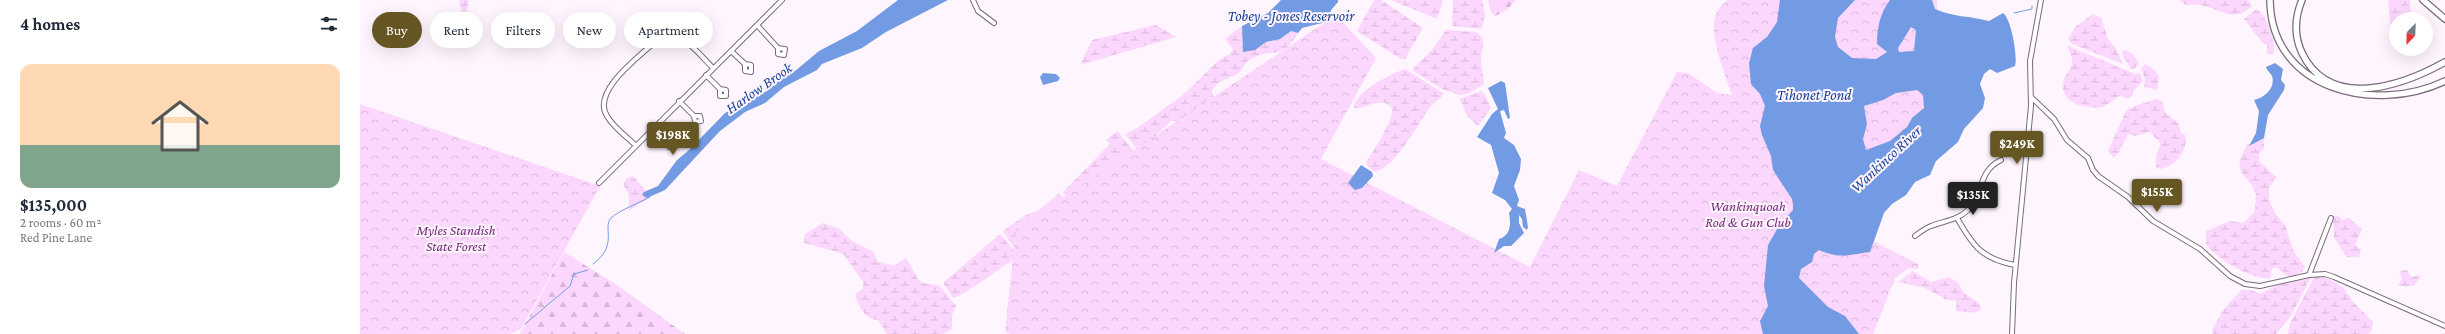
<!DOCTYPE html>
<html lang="en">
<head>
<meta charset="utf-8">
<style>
  body { margin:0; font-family:"Crimson Pro",serif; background:#f6f6f7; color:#1f2937; height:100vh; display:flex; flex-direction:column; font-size:15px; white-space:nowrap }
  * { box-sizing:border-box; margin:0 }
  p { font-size:13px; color:#747a83 }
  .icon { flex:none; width:22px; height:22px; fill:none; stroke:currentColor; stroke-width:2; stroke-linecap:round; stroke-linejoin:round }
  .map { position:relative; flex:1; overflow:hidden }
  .sheet { display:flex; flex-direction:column; background:#fff; width:360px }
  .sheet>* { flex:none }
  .banner { position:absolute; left:12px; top:12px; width:380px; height:36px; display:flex; gap:8px }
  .needle { width:26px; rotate:203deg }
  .buttons { position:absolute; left:2029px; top:12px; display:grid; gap:8px }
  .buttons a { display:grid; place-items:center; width:44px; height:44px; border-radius:50%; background:#fff; box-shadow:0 4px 16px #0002; font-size:20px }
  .price { position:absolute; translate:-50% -34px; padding:0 9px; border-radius:4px; background:#665623; color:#fff; font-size:13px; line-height:26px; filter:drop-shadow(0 1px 2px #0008) }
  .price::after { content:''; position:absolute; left:50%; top:24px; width:12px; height:9px; margin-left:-6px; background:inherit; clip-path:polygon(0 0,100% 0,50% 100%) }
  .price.on { background:#222; color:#fff }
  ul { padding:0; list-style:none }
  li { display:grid; align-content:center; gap:8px; height:212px; padding:0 20px }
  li+li { border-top:1px solid #e0e1e3 }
  li span { display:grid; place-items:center; height:124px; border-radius:12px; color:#555 }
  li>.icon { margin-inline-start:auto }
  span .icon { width:72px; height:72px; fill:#fffc; stroke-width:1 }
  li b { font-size:17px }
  h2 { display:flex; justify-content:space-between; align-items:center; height:48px; padding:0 20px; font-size:17px }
  .chip { padding:0 14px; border-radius:18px; background:#fff; box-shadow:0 4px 16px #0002; font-size:14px; line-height:36px }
  .chip.on { background:#665623; color:#fff }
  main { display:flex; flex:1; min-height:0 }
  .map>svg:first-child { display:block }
</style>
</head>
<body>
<main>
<section class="sheet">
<h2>4 homes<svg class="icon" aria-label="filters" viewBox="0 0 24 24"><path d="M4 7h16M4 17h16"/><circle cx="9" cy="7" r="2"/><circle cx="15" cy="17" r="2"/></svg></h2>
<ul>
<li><span style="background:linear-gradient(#ffd9b3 65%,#7fa58c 0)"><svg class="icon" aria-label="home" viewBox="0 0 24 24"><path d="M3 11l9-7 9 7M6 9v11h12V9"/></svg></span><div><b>$135,000</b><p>2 rooms · 60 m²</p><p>Red Pine Lane</p></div></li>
</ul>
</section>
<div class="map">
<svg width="2085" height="334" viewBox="0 0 2085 334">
  <defs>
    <pattern id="forest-firs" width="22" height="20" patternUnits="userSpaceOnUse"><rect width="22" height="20" fill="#fcd7fd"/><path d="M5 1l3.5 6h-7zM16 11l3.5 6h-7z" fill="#d8b8d9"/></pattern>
    <pattern id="wetland-marsh" width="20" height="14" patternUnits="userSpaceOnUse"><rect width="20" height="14" fill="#fcd7fd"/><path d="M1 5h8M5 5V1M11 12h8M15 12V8" fill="none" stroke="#d8b8d9"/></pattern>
    <pattern id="park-crowns" width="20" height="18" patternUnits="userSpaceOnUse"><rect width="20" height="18" fill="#fcd7fd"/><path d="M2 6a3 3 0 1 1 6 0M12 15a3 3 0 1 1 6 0" fill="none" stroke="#d8b8d9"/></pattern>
  </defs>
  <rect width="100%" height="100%" fill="#fff5ff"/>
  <path fill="url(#forest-firs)" d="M1128,0H1156L1147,10L1135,16L1131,12Z
    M204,252L257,285L325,334H160Z"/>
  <path fill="url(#wetland-marsh)" d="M99,0H109L107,10L110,30L104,24Z
    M1014,0H1021L1063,28L1045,59H1041L997,31Z
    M1031,0H1083L1077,19Z
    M1093,0H1122L1125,15L1122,29L1092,26Z
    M1819,0H1888L1892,6C1869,28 1855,0 1826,5Z
    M2028,0H2050L2051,14L2045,19H2036V28L2030,24Z
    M1897,9C1906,14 1918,45 1913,54H1907V45L1902,42L1884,19Z
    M1733,14L1741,18L1748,39L1755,47L1763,64L1712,44L1708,39L1715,27Z
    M796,25L816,37L720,65L732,40Z
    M882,26L883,51L904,44L905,42L914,41L931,31L938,33C920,63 914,46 891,59C884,62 883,71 877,74C867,80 857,80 852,91L854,98L822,121H811C800,131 790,141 779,152L765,134L777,128L823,95L859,60L870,54L873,49L865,39Z
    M1086,30L1116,32C1128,39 1121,48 1121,58C1121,67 1124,75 1124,84L1110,93L1100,95L1082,89L1052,70L1072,50Z
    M1708,46L1775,74L1780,73L1783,81L1774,90L1772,96L1768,99L1760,96C1753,99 1749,105 1742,107C1727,110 1700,103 1703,83C1704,75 1713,69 1712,60C1712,55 1708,51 1708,46Z
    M1763,50C1769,49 1777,58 1779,64L1775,68L1771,69L1762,54Z
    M1785,64L1795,70L1799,77L1797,90L1784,87L1785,79L1781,69Z
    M1045,69L1083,93V95C1079,100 1072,104 1068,110C1062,117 1019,198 1006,162C1013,152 1034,119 1032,109C1022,94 1007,110 994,108C993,93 1032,73 1045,69Z
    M1121,91L1124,93L1131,108L1118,126L1107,116L1100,99Z
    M1796,99L1802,101L1805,112L1818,123L1821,133L1825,135C1830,149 1811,173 1796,168V156L1801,144L1790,132L1775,136L1768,134L1759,152L1754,158L1748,151L1767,109Z
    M757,131L774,151L708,199L703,192L750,144L746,140Z
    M1904,138V148L1900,152L1899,161L1916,177L1909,188V201L1915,213L1925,225L1934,252L1945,267L1942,272L1929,277L1916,267L1912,269L1910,279C1886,276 1863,263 1846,245V231L1870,221L1884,223L1895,211L1896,194C1889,173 1868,175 1888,144L1892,145L1897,140Z
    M273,176L286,191L283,194L287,199L269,210V195L263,184L267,178Z
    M699,193L706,201L655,250L643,231L666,215L679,210Z
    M1978,215L1982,220L1989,218L2002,229L1995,245L2001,249L1999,257H1987L1974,238L1973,217Z
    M463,223L478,228L492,241L514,252L517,261L534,266L546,258C559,276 552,284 579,285L596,306L592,315V329L584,334H527L518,320C507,321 497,305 495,295L503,288V282L485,256L481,253L444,243L445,234Z
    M640,234L657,254L656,258C643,266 604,296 593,298L584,284L585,281Z
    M2044,270L2048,271L2051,277L2061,275L2054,286H2038L2042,278L2039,272Z
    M1553,271L1571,282L1589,277L1598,283L1604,293L1620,304L1621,309L1615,313L1596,311V301L1585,299L1565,288L1538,282Z
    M1955,276L1967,278L1983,287L1994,303L2013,322L2012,329L2008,334H1928L1930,323Z
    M1951,277L1931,316L1916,334H1853L1852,330L1863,310L1881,290H1891L1900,294L1917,285Z"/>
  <path fill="url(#park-crowns)" d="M1367,0H1577V15L1608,119L1520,215L1509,239L1558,264V269L1549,268L1535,278L1513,334H651L645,332L656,229L976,15L1016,58L961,159L1170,267L1219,170L1257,186L1317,72L1328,73L1357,93L1372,95C1366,76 1346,30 1357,12C1359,7 1364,4 1367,0Z
    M0,104L240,186L161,329L150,334H0Z"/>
  <path fill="#739be3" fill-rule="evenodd" d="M538,0H588L526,32L502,48L462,64L457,70L424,87L405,103L385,112L360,131L305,190L287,198L282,195L284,192L298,186L317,160L329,150L365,113L407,91L422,77L435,71L459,51L497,31Z
    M921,0H978V2L971,10L970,21L942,28L938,33L931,31L920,39L906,42L895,50L883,52L882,26L908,13Z
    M1420,0H1495L1478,18L1475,37L1478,47L1492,58L1516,59L1527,52L1517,44C1517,28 1520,13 1530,0H1572L1575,9C1592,17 1611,16 1629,21L1643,13C1651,18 1658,57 1655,66L1637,73L1630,69L1624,74L1620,84L1625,98L1623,108L1604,129L1598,142L1576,161L1570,175L1555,182L1546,195L1532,204L1524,213L1510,252C1489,255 1478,259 1459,250L1454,254L1452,262L1441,269L1439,278L1468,307L1485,316L1499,334H1403L1400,321L1408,306L1404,286L1408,245L1420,224L1433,210V205L1432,199L1413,170L1411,156L1402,135L1400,126L1405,106L1400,94L1391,84L1389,63L1393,48L1407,37L1417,22ZM1551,27L1556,30L1554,51L1539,52L1538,48ZM1557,90L1563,95L1564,108L1552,118L1547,127L1530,141L1506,150L1503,139L1507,124L1504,106L1523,100L1536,93Z
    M1915,63L1923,69L1921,80L1925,85L1924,90L1908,115L1904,138L1889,146L1896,133L1899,111L1894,100C1904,98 1916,88 1912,76C1910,72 1907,71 1906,67Z
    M683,73L696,74L700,78L698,81L683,85L680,77Z
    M1141,81L1145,83L1150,118L1148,119L1144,110L1140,111L1146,133L1144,138L1154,145L1161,159L1160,170L1154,186L1159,200L1157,206L1165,209L1168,227L1167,230L1163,227L1162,219L1159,215V223L1164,233L1151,246H1144L1134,253L1139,239C1151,235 1151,224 1149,213L1152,209L1145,200L1132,193L1139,173L1131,145L1117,137L1132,114L1138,109L1128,88Z
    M1001,165L1012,172L1013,176L1002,188L995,190L988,183Z"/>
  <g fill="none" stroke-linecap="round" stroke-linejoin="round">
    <path stroke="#739be3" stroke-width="1" d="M1654,13L1672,9V6
      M233,264C259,245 242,228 251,218C258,211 281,202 290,197
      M165,324L210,286L214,274L228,270"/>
    <defs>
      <path id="minor" d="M613,0L618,11L634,23
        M397,25L418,48L425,49L424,55L418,54V48
        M371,51L385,64V71L391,72V65L385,64
        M346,75L360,89L366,90V96H360V89
        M1671,97L1694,119L1707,140L1728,158L1733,170L1738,176L1768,197L1793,221L1840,249L1870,276L1885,284L1900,286L1949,275
        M319,101L334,116L335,122L341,121L340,116H334
        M294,126L308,140L309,147H314V141L308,140
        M275,145C266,136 253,127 247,116C231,91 280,56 296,41C321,27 337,52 353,68
        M239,183L422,0
        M1597,218C1613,246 1622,259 1655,265
        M1971,218L1949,275L1965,274L1974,277L2085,326
        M1555,236C1560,232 1566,228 1571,226C1584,221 1598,220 1608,210C1625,192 1617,172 1641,160
        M1652,334L1654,283L1671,106L1670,61L1681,0"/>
      <path id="highway" d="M1910,0C1911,91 2016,114 2085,81
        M1942,0C1935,17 1934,36 1942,53C1970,111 2042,86 2085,62
        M2063,0L2085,19"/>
    </defs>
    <use href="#minor" stroke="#796b79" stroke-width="6"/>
    <use href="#highway" stroke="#796b79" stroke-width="8"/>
    <use href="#minor" stroke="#fff" stroke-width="4"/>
    <use href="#highway" stroke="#fff" stroke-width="5.5"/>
  </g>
  <g text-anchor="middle" stroke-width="4" stroke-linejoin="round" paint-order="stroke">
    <g font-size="14" font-style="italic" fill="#732878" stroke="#fff5ff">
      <text x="1388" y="211">Wankinquoah<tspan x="1388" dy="16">Rod &amp; Gun Club</tspan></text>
      <text x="96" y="235">Myles Standish<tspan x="96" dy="16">State Forest</tspan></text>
    </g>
    <g font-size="15" font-style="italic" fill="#144093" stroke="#fff5ff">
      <text x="931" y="21">Tobey - Jones Reservoir</text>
      <text transform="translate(399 88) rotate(-35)" y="5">Harlow Brook</text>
      <text x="1454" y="100">Tihonet Pond</text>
      <text transform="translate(1526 159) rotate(-43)" y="5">Wankinco River</text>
    </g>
  </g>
</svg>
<div class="buttons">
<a><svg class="needle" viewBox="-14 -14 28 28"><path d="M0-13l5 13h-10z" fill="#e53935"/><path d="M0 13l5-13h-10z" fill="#747a83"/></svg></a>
</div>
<b class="price" style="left:313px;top:156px">$198K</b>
<b class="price" style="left:1657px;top:165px">$249K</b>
<b class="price" style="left:1797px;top:213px">$155K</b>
<b class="price on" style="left:1613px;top:216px">$135K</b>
<div class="banner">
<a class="chip on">Buy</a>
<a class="chip">Rent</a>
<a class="chip">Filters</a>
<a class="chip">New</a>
<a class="chip">Apartment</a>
</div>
</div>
</main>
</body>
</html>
